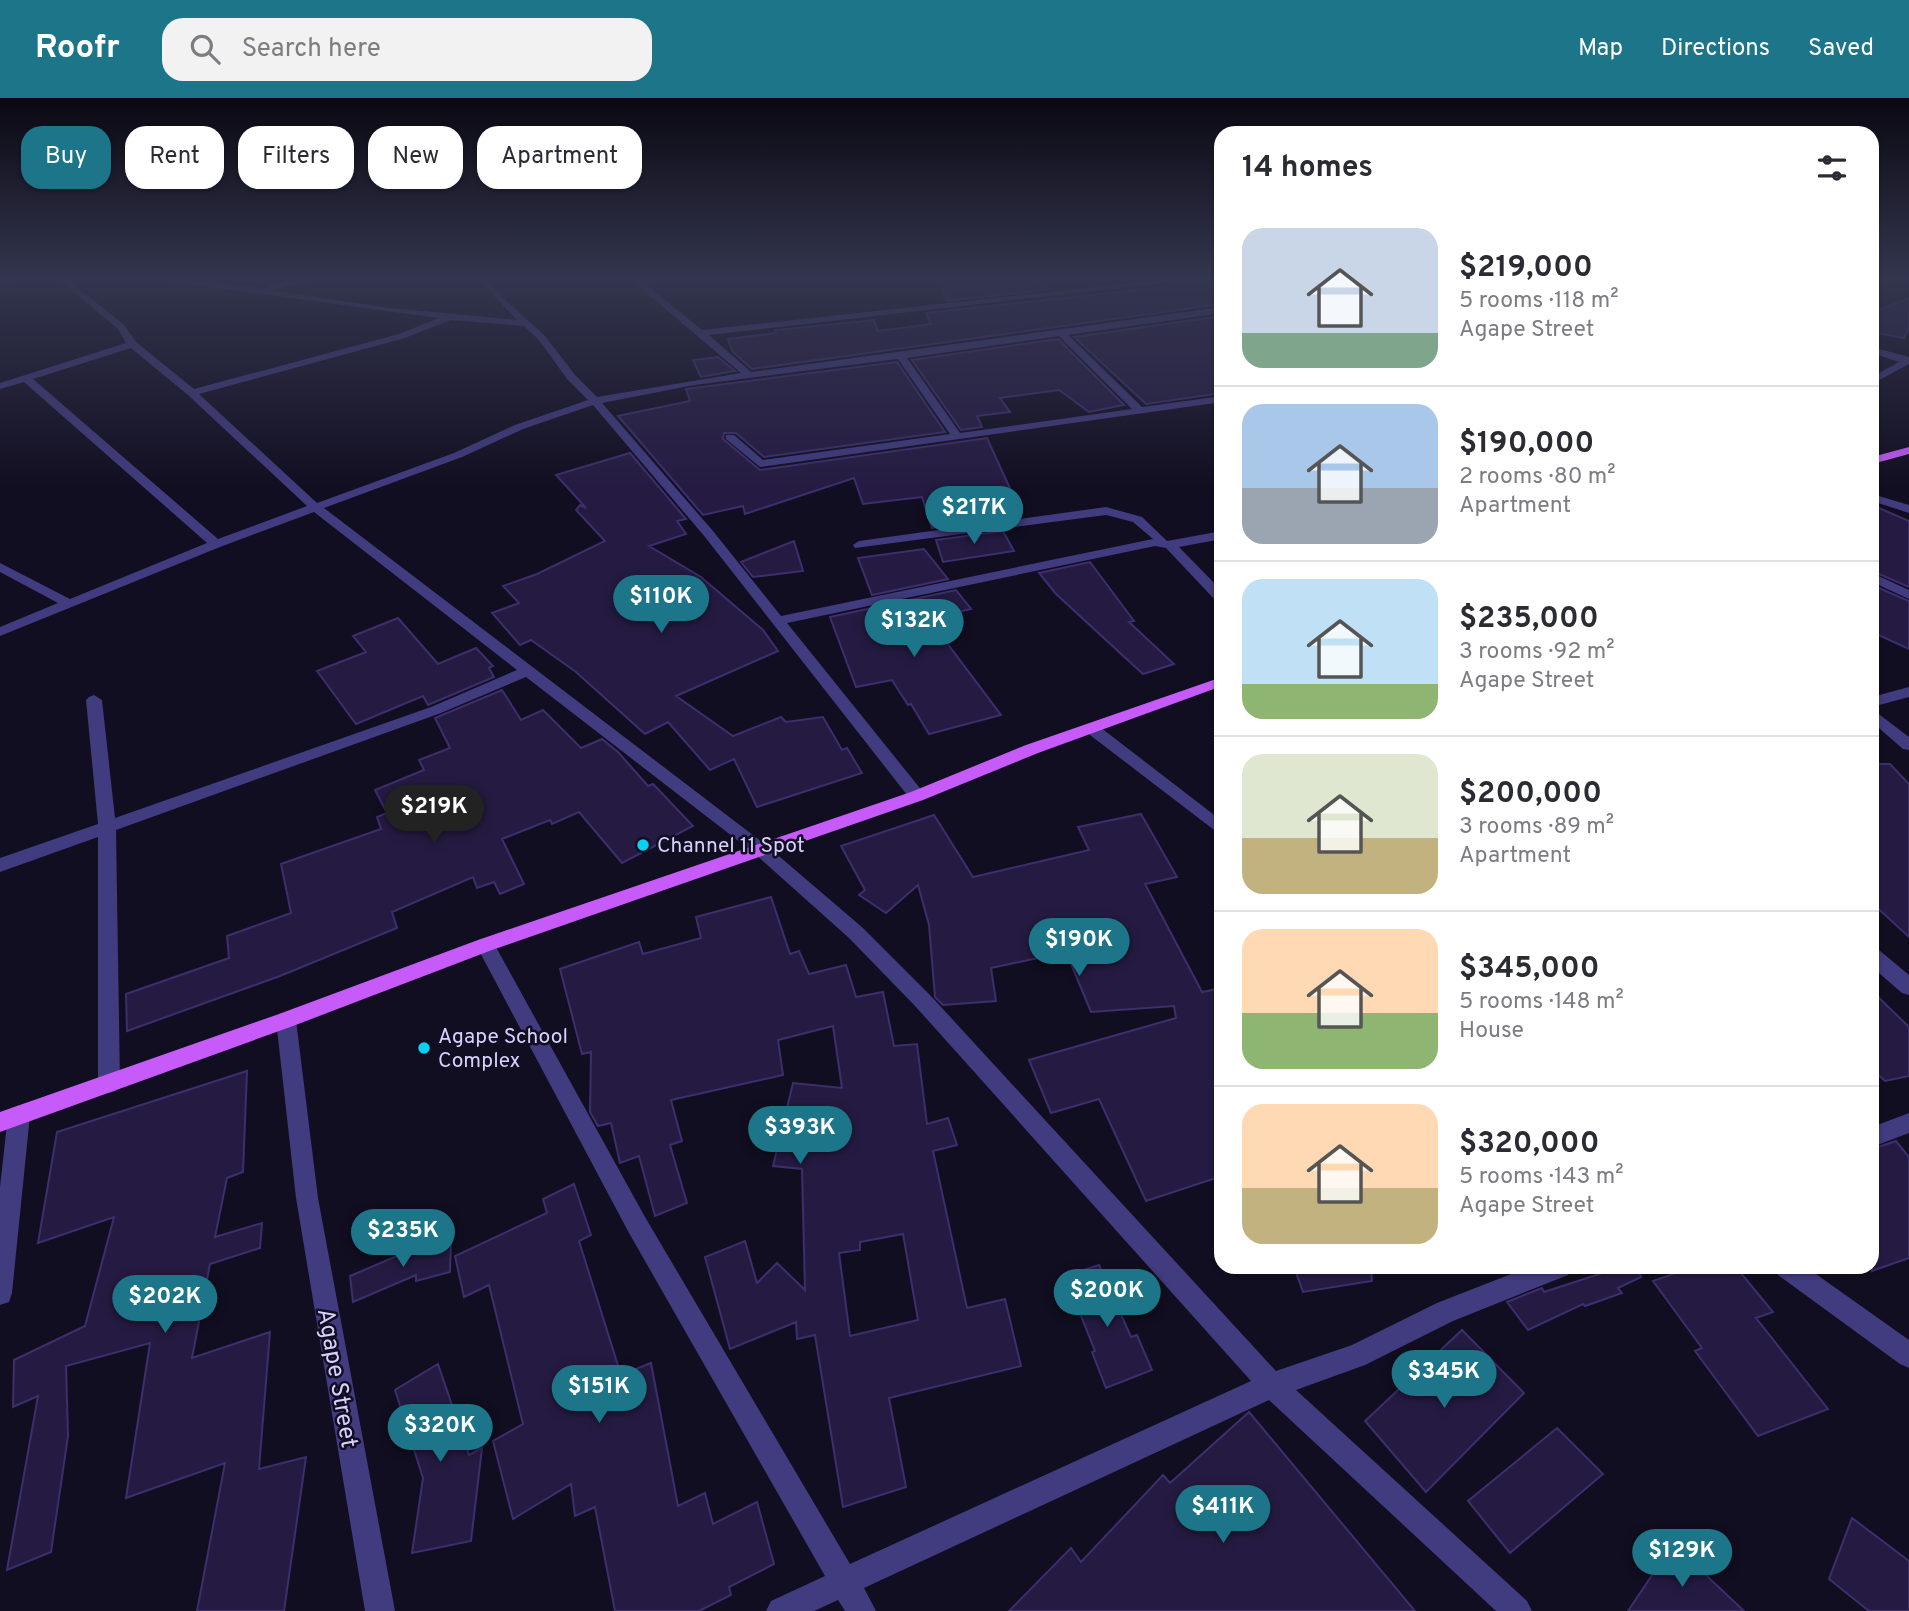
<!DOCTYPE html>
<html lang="en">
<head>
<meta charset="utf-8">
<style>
  body { margin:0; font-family:Overpass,sans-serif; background:#f2f2f3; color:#2b2b33; height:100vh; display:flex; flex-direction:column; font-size:26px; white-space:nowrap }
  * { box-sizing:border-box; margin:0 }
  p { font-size:23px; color:#7c7c81 }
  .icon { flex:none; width:38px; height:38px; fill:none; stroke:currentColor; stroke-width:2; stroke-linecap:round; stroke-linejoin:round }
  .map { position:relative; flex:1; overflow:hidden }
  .sheet { position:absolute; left:1214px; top:28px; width:665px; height:1148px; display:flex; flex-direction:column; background:#fff; border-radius:21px; box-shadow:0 2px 5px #0004 }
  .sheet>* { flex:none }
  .hud { position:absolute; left:21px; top:28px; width:665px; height:63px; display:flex; gap:14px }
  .price { position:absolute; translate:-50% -60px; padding:0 16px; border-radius:24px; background:#1c7588; color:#fff; font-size:23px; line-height:46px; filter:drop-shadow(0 2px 4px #0008) }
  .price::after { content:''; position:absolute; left:50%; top:42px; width:21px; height:16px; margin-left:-10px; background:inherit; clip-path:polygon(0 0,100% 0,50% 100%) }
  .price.current { background:#222; color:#fff }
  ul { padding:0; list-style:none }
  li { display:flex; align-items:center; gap:21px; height:175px; padding:0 28px }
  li+li { border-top:2px solid #e1e1e2 }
  li span { display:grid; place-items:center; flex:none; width:196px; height:140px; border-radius:21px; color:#555 }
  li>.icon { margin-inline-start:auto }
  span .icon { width:84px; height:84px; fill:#fffc; stroke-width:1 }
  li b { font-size:30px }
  h2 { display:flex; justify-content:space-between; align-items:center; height:84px; padding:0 28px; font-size:30px }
  .tag { padding:0 24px; border-radius:21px; background:#fff; box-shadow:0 2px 5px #0004; font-size:24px; line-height:63px }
  .tag.current { background:#1c7588; color:#fff }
  header { display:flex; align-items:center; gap:42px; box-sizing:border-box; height:98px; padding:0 35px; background:#1c7588; color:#fff }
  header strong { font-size:33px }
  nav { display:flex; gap:38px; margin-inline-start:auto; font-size:24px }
  .search { width:490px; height:63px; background:#f2f2f3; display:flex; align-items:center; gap:18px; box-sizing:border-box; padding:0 24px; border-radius:21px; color:#7c7c81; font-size:26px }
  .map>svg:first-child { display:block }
</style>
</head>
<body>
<header>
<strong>Roofr</strong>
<div class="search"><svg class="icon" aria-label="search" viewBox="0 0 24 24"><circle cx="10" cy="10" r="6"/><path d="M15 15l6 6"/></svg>Search here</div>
<nav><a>Map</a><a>Directions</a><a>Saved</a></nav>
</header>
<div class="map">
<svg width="1909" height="1513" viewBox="0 0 1909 1513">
  <rect width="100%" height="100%" fill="#120e21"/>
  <path fill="#251b42" stroke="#3d2e6d" stroke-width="2" fill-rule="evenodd" d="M936,180H1036L1046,192L947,203Z
    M1208,181L1222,188V206L752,271L733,254L728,241L776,235L775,232L874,222L878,233L931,226L926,215L1175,188L1173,186Z
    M1909,200V229L1904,240L1872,234V215Z
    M1222,218V295L1146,306L1074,239Z
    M1058,241L1124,307L1089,314L1059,292L1000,300L1010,314L977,318L982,329L961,332L912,262Z
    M718,259L735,273L701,279L693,262Z
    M897,264L945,334L764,359L736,335H724L723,341L760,372L987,340L1019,410L991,413L996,422L932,430L922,399L863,406L854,380L745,416L743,408L703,417L618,318L690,303L686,291L694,290Z
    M630,355L686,421L677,423L686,436L649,448L701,479L763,532L778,553L676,598L733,638L781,619L786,624L823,619L842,652L847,650L862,675L757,709L734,661L710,672L668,624L645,636L576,574L531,542L520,547L492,515L519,505L503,488L537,476L605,443L576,412L580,407L586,410L556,377Z
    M1872,407L1909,423V489L1872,473Z
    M1003,433L1014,453L943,464L936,442Z
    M794,443L803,473L753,479L741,464Z
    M924,451L948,481L872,497L858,460Z
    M1090,464L1134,523L1129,524L1174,566L1143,576L1056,496L1039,475Z
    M1872,487L1909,503V551L1872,534Z
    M956,492L971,511L929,521L1001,617L929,636L911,606L908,607L892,582L856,589L830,519Z
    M398,520L438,566L476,550L493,568L489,570L494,579L428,607L423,598L356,626L317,573L366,554L353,538Z
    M502,592L521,622L543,612L581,650L602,641L618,654L648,688L653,686L693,728L622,765L579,714L552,726L550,722L502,741L524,786L500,796L494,784L477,790L473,779L392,814L397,830L280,878L127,933L126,896L229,860L227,838L291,815L281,766L381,731L377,719L387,715L375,692L424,672L419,662L450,650L435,620Z
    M1872,666H1890L1909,686V839L1872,805Z
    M1141,716L1177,779L1145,786L1202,894L1222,890V1078L1146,1103L1099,1001L1051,1015L1029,962L1176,920L1174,908L1091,914L1066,854L991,870L996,903L943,907L935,899L929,827L918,787L886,815L859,797L865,792L841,748L934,717L973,779L1089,752L1078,729Z
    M771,799L790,856L799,853L809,876L846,867L856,899L883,894L894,948L917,946L927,1026L948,1020L957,1047L933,1053L967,1210L1005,1201L1021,1268L889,1300L906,1389L843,1409L815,1237L797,1241L796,1224L730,1251L705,1159L745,1143L757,1185L777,1165L805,1192L802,1071L773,1068L793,985L842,990L833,928L778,942L783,977L671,1002L682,1043L670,1047L687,1105L655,1118L639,1058L620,1065L611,1025L598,1028L590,1014L591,954L582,956L560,871L639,844L643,856L701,840L696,819ZM903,1136L918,1222L850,1238L839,1155L860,1152V1144Z
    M1872,893L1909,929V978L1885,983L1872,971Z
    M247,973L243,1074L227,1080L215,1139L262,1125L260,1150L210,1166L192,1260L270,1234L259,1371L306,1359L284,1513H197L225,1365L126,1400L150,1245L66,1268L68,1338L51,1454L7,1472L38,1298L13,1309L14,1262L85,1228L114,1119L38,1145L57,1034Z
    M1896,1043L1909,1059V1160L1872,1173V1051Z
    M574,1086L591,1137L579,1143L621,1277L651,1265L678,1408L705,1395L713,1426L757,1404L774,1466L729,1489L731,1497L699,1513H615L595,1409L575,1418L571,1386L513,1421L493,1343L523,1326L489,1187L464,1199L455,1158L547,1115L543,1101Z
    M451,1140L450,1174L416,1183V1177L353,1204L350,1178L418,1149Z
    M1099,1167L1131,1239L1137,1237L1152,1272L1106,1290L1092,1254L1095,1253L1065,1178Z
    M1294,1169H1371L1372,1183L1303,1194Z
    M1621,1169H1637L1641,1179L1618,1190L1622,1195L1585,1208L1583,1206L1528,1232L1507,1204L1542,1190L1544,1194Z
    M1693,1169H1736L1773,1214L1756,1220L1828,1311L1758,1338L1695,1253L1702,1250L1653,1183Z
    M1462,1232L1524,1295L1426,1394L1365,1323Z
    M438,1266L469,1357L482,1350L471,1443L412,1455L423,1380L395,1292Z
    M1249,1314L1415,1513H1009L1071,1450L1081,1464L1163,1377L1170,1385Z
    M1557,1330L1603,1376L1510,1455L1468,1403Z
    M1852,1420L1909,1463V1513H1869L1829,1481Z
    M1673,1446L1744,1513H1628Z"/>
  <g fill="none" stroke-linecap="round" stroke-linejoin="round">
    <path fill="#413b7f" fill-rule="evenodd" d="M11,180H27L0,188V182Z
      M57,180H66L124,227L136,244L194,291L399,236L439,220L143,180H170L270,191L268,187L306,180H324L271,192L389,210L517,222L477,180H486L501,198L545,238L575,277L597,299L741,275L629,180H638L702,232L1178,180H1206L709,237L751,274L1222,209V215L1068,237L1142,309L1222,298V304L760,369L726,341V337H734L763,362L950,336L898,261L694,287L602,305L713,433L781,518L1153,441L1133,424L1106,417L855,450L853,447L859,443L1106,409L1142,419L1167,443L1222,433V441L1179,449L1222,493V505L1217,504L1166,450L1155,448L787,525L923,694L925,698L923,702H911L705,439L593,307L523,331L462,359L324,410L766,747L863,830L930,897L1276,1273L1352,1247L1437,1205L1529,1169H1572L1568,1177L1453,1223L1365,1267L1296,1292L1527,1503L1532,1513H1496L1269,1302L864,1490L876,1513H845L838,1502L814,1513H766L771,1503L825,1478L629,1135L476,847L478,842L485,840L492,842L645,1119L850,1466L1251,1283L916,909L849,840L754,755L526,579L441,615L116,732L120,986L116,993L109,995L102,993L98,986V739L0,774V760L98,726L86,602L89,599L94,597L102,602L115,720L431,609L517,572L314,414L220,449L0,538V529L58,505L0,474V465L70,501L207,445L24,284L0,291V285L126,245L118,231ZM451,222L524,228L539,242L567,281L588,302L515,327L454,355L317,405L199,296L405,240ZM1059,238L1132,311L960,335L907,260ZM131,250L188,297L307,408L218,441L33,281Z
      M1210,180H1222V186Z
      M1872,249L1909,259V266L1872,286V279L1899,264L1872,255Z
      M1872,396L1909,407V415L1872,403Z
      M1872,475L1909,492V501L1872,484Z
      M1909,589V599L1872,609V599Z
      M1872,611L1909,639V652L1903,651L1872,624Z
      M1091,625L1096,626L1222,723V738L1086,634L1083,630Z
      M1872,850L1879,852L1909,877V897L1902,895L1872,869Z
      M286,914L293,916L296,922L318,1100L395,1513H365L296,1100L276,922L279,916Z
      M19,1007L27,1010L30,1017L12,1195L9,1204L0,1207V1089L8,1017L11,1010Z
      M1909,1015V1035L1872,1049V1029Z
      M1774,1169H1806L1909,1242V1270L1900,1266L1778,1177Z"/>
    <path fill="#c65bf9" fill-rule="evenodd" d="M1909,349V356L1872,366V359Z
      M1222,579V588L1038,655L923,702L492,852L293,928L0,1034V1014L279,916L478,842L911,694L1026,647Z"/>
  </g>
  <linearGradient id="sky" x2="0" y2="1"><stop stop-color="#0a0812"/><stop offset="0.46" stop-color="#33364e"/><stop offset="1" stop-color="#33364e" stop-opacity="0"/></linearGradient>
  <rect width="1909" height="392" fill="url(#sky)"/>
  <g fill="#09cff1" stroke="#120e21" stroke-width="2.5">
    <circle cx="643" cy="747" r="7"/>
    <circle cx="424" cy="950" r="7"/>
  </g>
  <g text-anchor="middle" stroke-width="5" stroke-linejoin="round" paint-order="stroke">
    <g font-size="21" fill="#d7d0fd" stroke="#120e21" text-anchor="start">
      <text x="657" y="754">Channel 11 Spot</text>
      <text x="438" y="945">Agape School<tspan x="438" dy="24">Complex</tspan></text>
    </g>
    <g font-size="24" fill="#d7d0fd" stroke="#120e21">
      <text transform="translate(338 1280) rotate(80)" y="8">Agape Street</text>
    </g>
  </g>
</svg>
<b class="price" style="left:974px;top:448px">$217K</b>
<b class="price" style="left:661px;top:537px">$110K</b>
<b class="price" style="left:914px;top:561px">$132K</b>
<b class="price current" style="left:434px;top:747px">$219K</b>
<b class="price" style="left:1079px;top:880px">$190K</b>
<b class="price" style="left:800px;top:1068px">$393K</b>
<b class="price" style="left:403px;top:1171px">$235K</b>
<b class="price" style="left:1107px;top:1231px">$200K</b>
<b class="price" style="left:165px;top:1237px">$202K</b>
<b class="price" style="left:1444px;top:1312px">$345K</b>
<b class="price" style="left:599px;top:1327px">$151K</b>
<b class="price" style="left:440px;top:1366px">$320K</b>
<b class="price" style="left:1223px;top:1447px">$411K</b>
<b class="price" style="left:1682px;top:1491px">$129K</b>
<div class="hud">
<a class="tag current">Buy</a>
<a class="tag">Rent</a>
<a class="tag">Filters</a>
<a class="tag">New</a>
<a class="tag">Apartment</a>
</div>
<section class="sheet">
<h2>14 homes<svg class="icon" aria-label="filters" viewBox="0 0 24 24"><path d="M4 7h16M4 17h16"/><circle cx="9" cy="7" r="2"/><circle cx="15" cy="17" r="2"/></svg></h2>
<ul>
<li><span style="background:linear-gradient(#c9d6e8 75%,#7fa58c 0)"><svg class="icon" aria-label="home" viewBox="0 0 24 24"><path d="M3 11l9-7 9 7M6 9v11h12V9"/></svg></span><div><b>$219,000</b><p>5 rooms · 118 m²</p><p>Agape Street</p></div></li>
<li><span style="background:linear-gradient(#a9c7e8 60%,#9aa5b1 0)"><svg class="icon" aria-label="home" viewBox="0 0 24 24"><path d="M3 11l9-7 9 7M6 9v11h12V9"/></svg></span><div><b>$190,000</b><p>2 rooms · 80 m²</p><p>Apartment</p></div></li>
<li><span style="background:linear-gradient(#bfe0f5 75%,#8fb573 0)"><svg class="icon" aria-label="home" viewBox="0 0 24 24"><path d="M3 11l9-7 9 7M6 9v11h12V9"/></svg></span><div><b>$235,000</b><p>3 rooms · 92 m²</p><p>Agape Street</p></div></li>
<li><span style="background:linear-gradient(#dfe7d0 60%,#c2b280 0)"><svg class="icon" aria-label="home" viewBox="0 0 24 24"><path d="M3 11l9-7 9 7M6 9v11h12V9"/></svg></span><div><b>$200,000</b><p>3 rooms · 89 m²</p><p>Apartment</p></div></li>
<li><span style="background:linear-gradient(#ffd9b3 60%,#8fb573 0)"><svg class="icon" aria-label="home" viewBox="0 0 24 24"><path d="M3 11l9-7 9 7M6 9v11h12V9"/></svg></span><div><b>$345,000</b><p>5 rooms · 148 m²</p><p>House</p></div></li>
<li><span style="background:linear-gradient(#ffd9b3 60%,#c2b280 0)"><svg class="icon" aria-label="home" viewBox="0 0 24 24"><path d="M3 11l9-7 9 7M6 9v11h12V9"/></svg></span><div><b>$320,000</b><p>5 rooms · 143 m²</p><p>Agape Street</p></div></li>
</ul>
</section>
</div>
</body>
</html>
